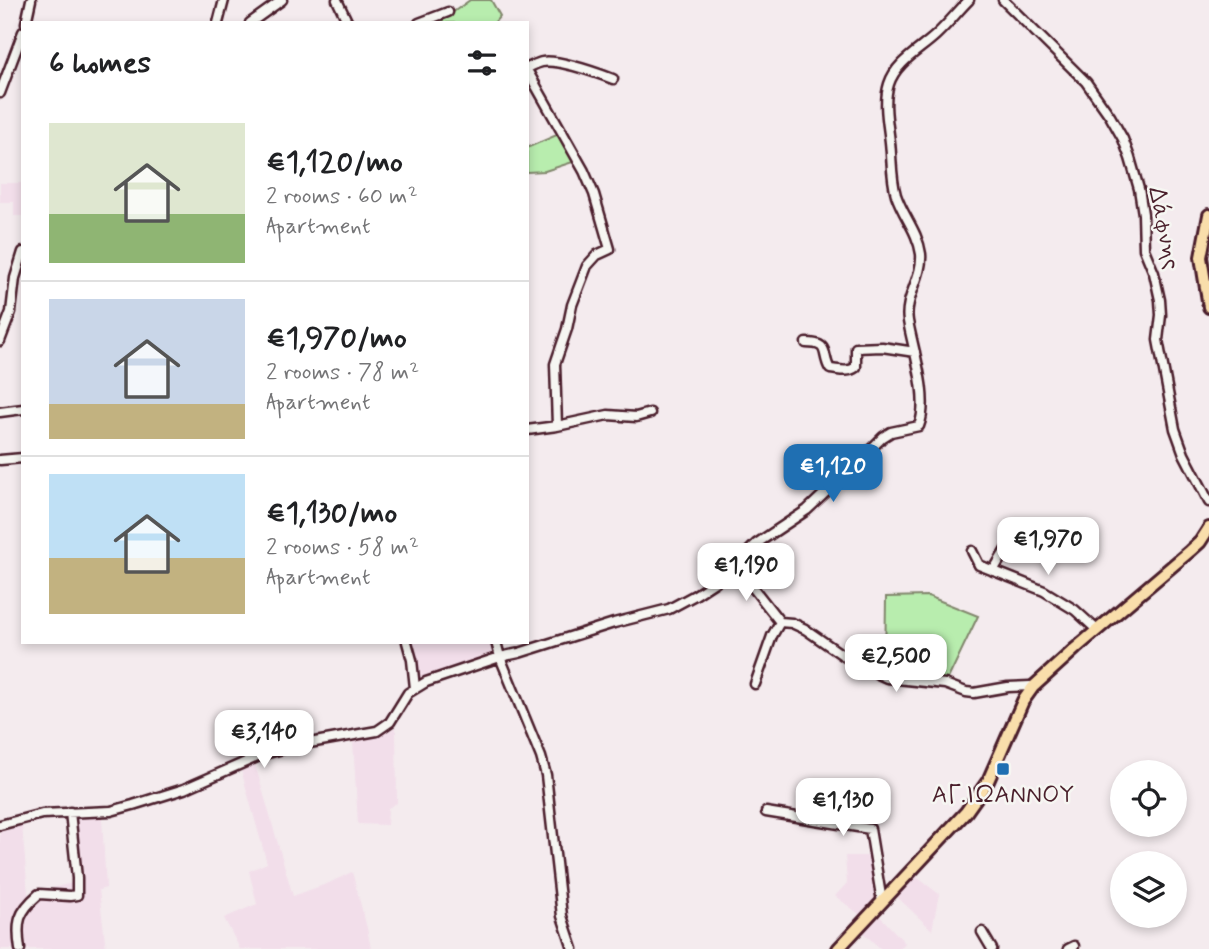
<!DOCTYPE html>
<html lang="en">
<head>
<meta charset="utf-8">
<style>
  body { margin:0; font-family:Mynerve,sans-serif; background:#f6f6f6; color:#202124; height:100vh; display:flex; flex-direction:column; font-size:26px; white-space:nowrap }
  * { box-sizing:border-box; margin:0 }
  p { font-size:23px; color:#757577 }
  .icon { flex:none; width:38px; height:38px; fill:none; stroke:currentColor; stroke-width:2; stroke-linecap:round; stroke-linejoin:round }
  .map { position:relative; flex:1; overflow:hidden }
  .panel { position:absolute; left:21px; top:21px; width:508px; height:623px; display:flex; flex-direction:column; background:#fff; border-radius:0px; box-shadow:0 4px 10px #0003 }
  .panel>* { flex:none }
  .tools { position:absolute; left:1110px; top:760px; display:grid; gap:14px }
  .tools a { display:grid; place-items:center; width:77px; height:77px; border-radius:50%; background:#fff; box-shadow:0 4px 10px #0003; font-size:35px }
  .price { position:absolute; translate:-50% -60px; padding:0 16px; border-radius:14px; background:#fff; color:#222; font-size:23px; line-height:46px; filter:drop-shadow(0 2px 4px #0008) }
  .price::after { content:''; position:absolute; left:50%; top:42px; width:21px; height:16px; margin-left:-10px; background:inherit; clip-path:polygon(0 0,100% 0,50% 100%) }
  .price.current { background:#1f6fb2; color:#fff }
  ul { padding:0; list-style:none }
  li { display:flex; align-items:center; gap:21px; height:175px; padding:0 28px }
  li+li { border-top:2px solid #e0e0e0 }
  li span { display:grid; place-items:center; flex:none; width:196px; height:140px; border-radius:0px; color:#555 }
  li>.icon { margin-inline-start:auto }
  span .icon { width:84px; height:84px; fill:#fffc; stroke-width:1 }
  li b { font-size:30px }
  h2 { display:flex; justify-content:space-between; align-items:center; height:84px; padding:0 28px; font-size:30px }
  .map>svg:first-child { display:block }
</style>
</head>
<body>
<div class="map">
<svg width="1209" height="949" viewBox="0 0 1209 949">
  <rect width="100%" height="100%" fill="#f4ebee"/>
  <filter id="ink" filterUnits="userSpaceOnUse"><feTurbulence type="fractalNoise" baseFrequency=".0143" numOctaves="2"/><feDisplacementMap in="SourceGraphic" scale="14" xChannelSelector="R" yChannelSelector="G"/><feConvolveMatrix kernelMatrix="1 2 1 2 8 2 1 2 1" color-interpolation-filters="sRGB"/></filter>
  <g filter="url(#ink)">
    <path fill="#f2deea" d="M0,183H23V216H14V202H0Z
      M408,642H493L497,655L418,685Z
      M396,727L397,803L388,808L387,825L358,824L353,741L379,736Z
      M255,764L293,896L329,883L352,872L367,928L371,949H240L224,918L257,904L249,871L267,863L241,770Z
      M68,817L102,818L106,888L99,890L106,949H0V832L22,825L28,894L72,883L75,879Z
      M845,856H871L879,901L863,917L835,896L847,883Z
      M914,875L939,894L932,930L895,895Z
      M878,914L905,943L900,949H881L861,931Z"/>
    <path fill="#b8edae" stroke="#81866c" stroke-width="2" d="M470,0H491L500,16L494,23H429L452,13Z
      M559,134L576,161L545,171L527,172V143L529,147Z
      M928,596L978,616L946,683L887,674L885,669L886,597Z"/>
    <g fill="none" stroke-linecap="round" stroke-linejoin="round">
      <defs>
        <path id="minor" d="M337,0L348,23
          M1003,0L1086,82L1110,116L1123,139L1130,158L1139,189L1143,214L1144,249L1154,273L1160,300L1161,315L1158,340L1175,429L1184,454L1209,502
          M26,23L31,0
          M218,23L224,0
          M250,23L282,0
          M419,23L448,12
          M527,68C532,66 537,63 542,62C558,59 597,73 613,79
          M527,70L584,171L594,194L610,249L597,255L587,266L572,305L567,329L555,364L557,426
          M0,93L23,32
          M0,341L11,312L15,278L23,252
          M806,343C831,343 821,354 830,369C840,370 848,373 856,367V348L882,347L915,352
          M0,412L23,409
          M527,430L557,426L608,415L636,417L650,413
          M0,460L23,458
          M972,551L979,565L1044,591L1075,610L1097,630
          M735,565L780,622L792,623L805,629L854,663L887,678L945,684L966,692L974,693L1008,687L1030,686L1033,687
          M993,571L1020,526
          M407,642L412,660L415,688
          M496,642L500,657L541,757L546,775L562,916L573,949
          M755,684L772,636L780,622
          M766,812L870,829L882,902
          M0,825L42,814L111,811L133,805L184,789L264,754L298,745L377,731L390,722L408,693L426,682L500,657L519,653L614,623L669,609L695,595L715,582L735,565L756,544L807,510L861,459L883,437L891,432L919,426C930,398 913,350 908,321C904,298 923,277 921,254C918,232 903,216 896,195C891,178 892,160 890,142C888,124 883,103 889,84C896,62 920,50 936,35C948,24 958,11 969,0
          M982,932L992,949
          M20,949C16,922 18,912 39,894L70,896L77,895V878L70,812
          M1068,949L1074,946"/>
        <path id="major" d="M1209,215L1201,257L1209,307
          M838,949L966,812L988,781L1023,701L1033,687L1076,648L1190,551L1200,542L1209,528"/>
      </defs>
      <use href="#minor" stroke="#4a1f2b" stroke-width="13"/>
      <use href="#major" stroke="#4a1f2b" stroke-width="16"/>
      <use href="#minor" stroke="#f6f6f2" stroke-width="8"/>
      <use href="#major" stroke="#f9deab" stroke-width="10"/>
    </g>
  </g>
  <rect fill="#1f6fb2" stroke="#f6f6f2" stroke-width="2.5" x="996" y="762" width="14" height="14" rx="3.5"/>
  <g text-anchor="middle" stroke-width="5" stroke-linejoin="round" paint-order="stroke">
    <g font-size="24" fill="#4a1f2b" stroke="#f6f6f2">
      <text transform="translate(1165 228) rotate(79)" y="8">Δάφνης</text>
    </g>
    <g font-size="24" fill="#4a1f2b" stroke="#f6f6f2">
      <text x="1003" y="802">ΑΓ.ΙΩΑΝΝΟΥ</text>
    </g>
  </g>
</svg>
<div class="tools">
<a><svg class="icon" aria-label="locate" viewBox="0 0 24 24"><circle cx="12" cy="12" r="6"/><path d="M12 2v4M12 18v4M2 12h4M18 12h4"/></svg></a>
<a><svg class="icon" aria-label="layers" viewBox="0 0 24 24"><path d="M12 4l9 5-9 5-9-5zM3 14l9 5 9-5"/></svg></a>
</div>
<b class="price current" style="left:833px;top:504px">€1,120</b>
<b class="price" style="left:1048px;top:577px">€1,970</b>
<b class="price" style="left:746px;top:603px">€1,190</b>
<b class="price" style="left:896px;top:694px">€2,500</b>
<b class="price" style="left:264px;top:770px">€3,140</b>
<b class="price" style="left:843px;top:838px">€1,130</b>
<section class="panel">
<h2>6 homes<svg class="icon" aria-label="filters" viewBox="0 0 24 24"><path d="M4 7h16M4 17h16"/><circle cx="9" cy="7" r="2"/><circle cx="15" cy="17" r="2"/></svg></h2>
<ul>
<li><span style="background:linear-gradient(#dfe7d0 65%,#8fb573 0)"><svg class="icon" aria-label="home" viewBox="0 0 24 24"><path d="M3 11l9-7 9 7M6 9v11h12V9"/></svg></span><div><b>€1,120/mo</b><p>2 rooms · 60 m²</p><p>Apartment</p></div></li>
<li><span style="background:linear-gradient(#c9d6e8 75%,#c2b280 0)"><svg class="icon" aria-label="home" viewBox="0 0 24 24"><path d="M3 11l9-7 9 7M6 9v11h12V9"/></svg></span><div><b>€1,970/mo</b><p>2 rooms · 78 m²</p><p>Apartment</p></div></li>
<li><span style="background:linear-gradient(#bfe0f5 60%,#c2b280 0)"><svg class="icon" aria-label="home" viewBox="0 0 24 24"><path d="M3 11l9-7 9 7M6 9v11h12V9"/></svg></span><div><b>€1,130/mo</b><p>2 rooms · 58 m²</p><p>Apartment</p></div></li>
</ul>
</section>
</div>
</body>
</html>
